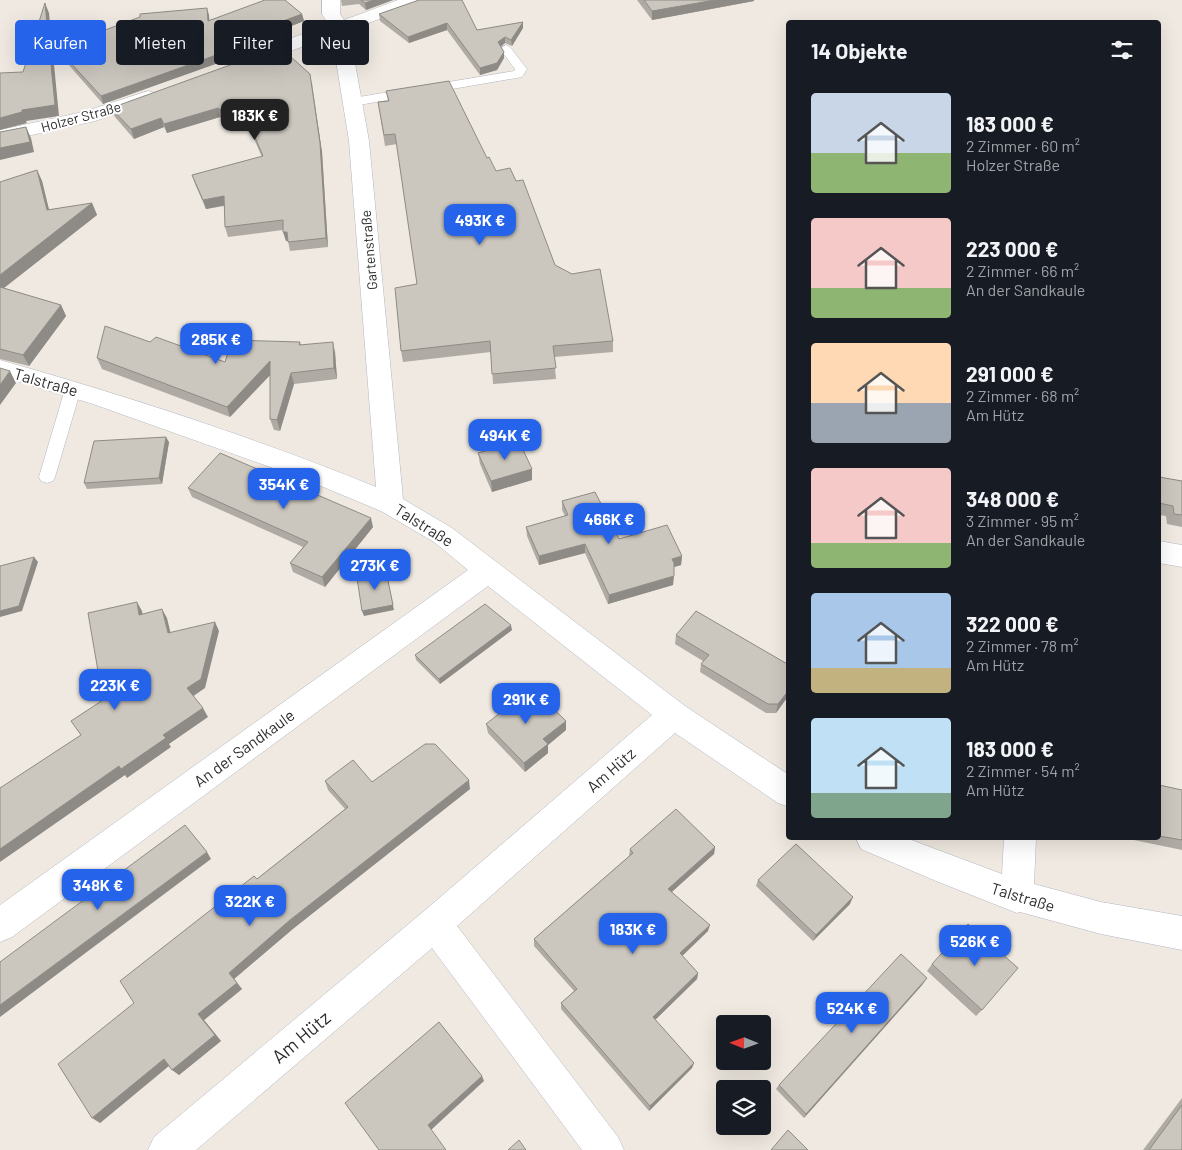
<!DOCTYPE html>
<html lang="de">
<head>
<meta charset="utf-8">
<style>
  body { margin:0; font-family:Barlow,sans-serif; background:#242831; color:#f1f3f6; height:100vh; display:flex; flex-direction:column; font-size:19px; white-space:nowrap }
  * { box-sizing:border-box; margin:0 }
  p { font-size:16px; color:#9ea1a6 }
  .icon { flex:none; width:28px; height:28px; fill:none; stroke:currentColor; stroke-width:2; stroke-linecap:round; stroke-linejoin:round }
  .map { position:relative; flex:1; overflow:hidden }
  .drawer { position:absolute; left:786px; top:20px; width:375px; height:820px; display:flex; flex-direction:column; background:#171b24; border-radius:5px; box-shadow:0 5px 20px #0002 }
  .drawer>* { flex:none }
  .banner { position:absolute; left:15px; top:20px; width:475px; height:45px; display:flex; gap:10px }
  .needle { width:32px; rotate:271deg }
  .buttons { position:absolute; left:716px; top:1015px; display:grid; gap:10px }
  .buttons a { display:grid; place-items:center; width:55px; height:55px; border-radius:5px; background:#171b24; box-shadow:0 5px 20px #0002; font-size:25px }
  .price { position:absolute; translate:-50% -42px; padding:0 11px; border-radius:10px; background:#2563eb; color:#fff; font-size:16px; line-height:32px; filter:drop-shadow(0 1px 2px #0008) }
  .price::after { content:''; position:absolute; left:50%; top:30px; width:15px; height:11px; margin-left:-8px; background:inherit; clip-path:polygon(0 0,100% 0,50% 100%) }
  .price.selected { background:#222; color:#fff }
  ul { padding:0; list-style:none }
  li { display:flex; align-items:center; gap:15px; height:125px; padding:0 25px }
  li span { display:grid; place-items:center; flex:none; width:140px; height:100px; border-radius:5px; color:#555 }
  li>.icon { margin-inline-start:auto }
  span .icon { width:60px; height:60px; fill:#fffc; stroke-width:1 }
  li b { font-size:21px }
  h2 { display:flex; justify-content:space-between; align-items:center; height:60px; padding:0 25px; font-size:21px }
  .pill { padding:0 18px; border-radius:5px; background:#171b24; box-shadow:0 5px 20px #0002; font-size:18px; line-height:45px }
  .pill.selected { background:#2563eb; color:#fff }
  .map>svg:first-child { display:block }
</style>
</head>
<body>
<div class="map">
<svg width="1182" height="1150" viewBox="0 0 1182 1150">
  <rect width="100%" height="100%" fill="#efe9e1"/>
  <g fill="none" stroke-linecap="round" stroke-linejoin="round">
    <defs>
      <path id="service" d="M506,45L510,47L527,69L522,77L353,106L347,102L353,98L514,71L515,69L500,49Z
        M73,383L78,385L81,389L55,477L53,481L47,483L41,481L39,477L65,389L68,385Z"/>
      <path id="minor" d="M322,0H340V14L344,20L398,0H424L421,4L349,30L369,141L403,499L452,528L685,706L789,775V807L778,803L675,733L457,926L618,1137L624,1150H582L432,948L196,1150H148L154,1137L423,912L652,715L488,586L12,937L0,942V905L468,570L434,542L381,511L304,479L93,404L0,376V360C127,396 253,437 376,487L349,141L332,36L252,65L245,67L238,65L236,61L238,57L329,25L322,14Z
        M148,91L155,93L158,97L155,101L95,121L0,142V130L83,112Z
        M1159,541L1182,545V567L1159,563Z
        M856,838H906L1002,874L1004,838H1036L1034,884L1101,902L1182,916V950L1101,934L1020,912L1017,913L936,881L861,849Z"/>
    </defs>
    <use href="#service" stroke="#b4b7c1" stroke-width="1"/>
    <use href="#minor" stroke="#b4b7c1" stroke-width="1"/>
    <use href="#service" fill="#fff" fill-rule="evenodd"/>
    <use href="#minor" fill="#fff" fill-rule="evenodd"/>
  </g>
  <path fill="#afaba4" d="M341,0H393L366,10L359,4L342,6Z
    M419,0L477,30L523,22V28L512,46L505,43L501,47L504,58L497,70L480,75L447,30L409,43L380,21L379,14Z
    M637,0H754V1L652,20Z
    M302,14L304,21L266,36L267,37L269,45L103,104L60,55L57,48L209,15V20Z
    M312,83L322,152L328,247L290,251L288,241H286L283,230L228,237L225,227L224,206L206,209L195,184L192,175L262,157L242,112L222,119L220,117L167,133L164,127L134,139L115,117L111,108Z
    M386,91L487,158L555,265L613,341V352L554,357L556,379L493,384L491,352L403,362L401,351L417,284L397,144L385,146L378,102L388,101Z
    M37,170L42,181L49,210L92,203L97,215L4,288L61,305L66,316L29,366L0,359V182Z
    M150,342L225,362L300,342L301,345L335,352L337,379L294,384L280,431L274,430L270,419V375L230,417L102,369L97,358Z
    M169,442L162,484L87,489L84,483Z
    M478,453L532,480L492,492L480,464Z
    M1159,477L1182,481V527L1167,524L1166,516L1159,515Z
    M188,488L373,527L325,587L293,572L290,563L303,547L192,497Z
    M562,501L619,539L682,556L681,565L674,567L673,585L608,604L585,553L539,565L527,536L526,527L565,516L562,510Z
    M512,630L440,684L416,660L415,655Z
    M676,635L789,665V695L776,713H766L700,672L701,664L703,661L675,644Z
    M486,724L566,730L548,745V753L525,772L488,733Z
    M325,781L372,782L470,789L294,928L234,979L242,989L204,1020L221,1041L179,1075L169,1066L100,1123L134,1003L257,879L345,809L328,790Z
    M1159,785L1182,790V850L1124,838H1159Z
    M715,847L714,854L672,892L708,931L682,956L698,973L697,979L655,1020L694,1063L692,1068L649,1111L561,1009V1003L574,991L534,946V939L629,856L630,849Z
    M758,880L850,904L813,941L756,886Z
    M932,964L982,1010L976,1016L927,971Z
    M923,984L804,1118L776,1089L779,1085Z
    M1182,1098V1150H1143Z"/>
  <path fill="#8e8b86" d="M374,0H393L366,10L365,3Z
    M715,0H754V1L652,20V11Z
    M45,3L49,13L59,116L26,121L27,123L0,130V118L22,110Z
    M207,8L209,15L210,28L208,21Z
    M302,14L304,21L261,38L259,30Z
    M523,22V28L512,46L511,40Z
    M447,23V30L409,43L408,37Z
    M267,37L269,45L103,104L101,96Z
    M505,37V43L498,49V42Z
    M504,52V58L497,70L480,75V68Z
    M310,74L322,152L328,247L326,238Z
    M240,102L242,112L222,119L220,110Z
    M218,108L220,117L167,133L164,124Z
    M161,118L164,127L134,139L131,129Z
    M26,127L31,138L34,152L0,160V148Z
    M37,170L42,181L52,222L47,210Z
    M224,196L226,205L206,209L203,200Z
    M92,203L97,215L0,291V275Z
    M283,232H287L290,241H286Z
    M61,305L66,316L29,366L23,355Z
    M333,342L335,352L337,379L334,368Z
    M270,361L273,372L230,417L227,407Z
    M10,371L16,383L0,405V385Z
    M291,373L294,384L280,431L277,420Z
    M166,437L169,442L162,484L159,478Z
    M532,469V480L492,492L491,481Z
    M371,518L373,527L325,587L322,577Z
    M585,544V553L539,565V556Z
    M682,556L681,565L671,568L672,559Z
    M34,557L38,562L22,611L0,617V611Z
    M386,571L394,610L364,616L362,611Z
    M674,576L673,585L608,604L609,595Z
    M137,602L142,611L144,625L139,615Z
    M162,609L167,618L173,643L168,633Z
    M215,622L219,631L205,688L192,697L187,688Z
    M511,625L512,630L440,684L439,679Z
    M789,690V695L776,713L778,704Z
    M203,708L208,717L169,744L171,747L127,778L121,769L163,735Z
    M566,721V730L548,745V753L525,772L524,763L543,739Z
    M119,766L125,775L0,862V849Z
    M469,780L470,789L294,928L234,979L242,989L204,1020L221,1041L179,1075L172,1070L198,1014L229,973L290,920Z
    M715,847L714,854L667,896L668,889Z
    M207,852L211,859L0,1017V1005Z
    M853,897L850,904L813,941L816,935Z
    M710,925L708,931L678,960L680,953Z
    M698,973L697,979L652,1023L653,1017Z
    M927,978L923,984L804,1118L806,1114Z
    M164,1059L171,1064L100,1123L92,1118Z
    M694,1063L692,1068L649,1111L650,1106Z
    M482,1076L484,1081L431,1130L428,1125Z"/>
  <path fill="#cbc7bf" stroke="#8e8b86" d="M265,0H285L302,14L259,30L267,37L101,96L57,48L140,17V14L207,8L208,21Z
    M361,0H374L365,3Z
    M419,0H462L477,30L523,22L511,40L505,37L498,42L504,52L497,63L480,68L447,23L408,37L379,14Z
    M644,0H715L652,11Z
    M45,3L55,105L22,110V112L0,118V73L23,72Z
    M280,47L310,74L320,143L326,238L288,242L287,232H283V220L225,227L224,196L203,200L192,175L263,156L240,102L220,110L218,108L164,124L161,118L131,129L111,108Z
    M449,81L487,158L489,157L496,171L510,168L516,181L523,180L555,265L572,274L600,269L613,341L553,346L556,368L492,374L490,341L401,351L395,288L417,284L395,134L384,135L378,102L389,101L386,91Z
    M26,127L30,142L0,148V132Z
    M37,170L47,210L92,203L0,275V182Z
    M0,287L61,305L23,355L0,349Z
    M105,326L150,342L156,337L225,362L232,340L300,342L299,345L333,342L334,368L291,373L277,420L270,419V361L227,407L97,358Z
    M0,368L10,371L0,385Z
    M166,437L159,478L84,483L94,441Z
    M519,441L532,469L491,481L478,453Z
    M220,453L371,518L322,577L290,563L308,542L188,488Z
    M1159,477L1182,481V515L1174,514L1173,506L1159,503Z
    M595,492L619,539L667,525L682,556L672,559L674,563V576L609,595L585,544L539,556L526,527L568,515L562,501Z
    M34,557L19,606L0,611V566Z
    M386,571L393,605L362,611L357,578Z
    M137,602L139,615L162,609L168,633L215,622L201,679L187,688L203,708L163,735L166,738L150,749L121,769L119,766L0,849V788L81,735L71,721L103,700L88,613Z
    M485,604L511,625L439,679L415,655Z
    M696,611L789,665V690L778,704H768L701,664L709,655L676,635Z
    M532,688L566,721L543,739L548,744L524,763L486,724Z
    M425,744H435L469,780L290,920L229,973L237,983L198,1014L215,1035L172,1070L164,1059L92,1118L58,1064L134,1003L120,981L254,876L257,879L348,807L325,781L353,760L372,782Z
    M1159,785L1182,790V840L1159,836Z
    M676,809L715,847L668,889L710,925L680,953L698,973L653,1017L694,1063L650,1106L561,1003L577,989L534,939L633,853L630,849Z
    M185,825L207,852L0,1005V962Z
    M796,844L853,897L816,935L758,880Z
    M968,924L1018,968L982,1010L932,964Z
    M901,954L927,978L806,1114L779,1085Z
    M439,1022L482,1076L428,1125L446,1150H379L345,1103Z
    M1182,1105V1150H1149Z
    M788,1130L808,1150H771Z
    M519,1140L526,1150H508Z"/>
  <g text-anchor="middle" stroke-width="4" stroke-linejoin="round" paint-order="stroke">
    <g font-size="14" fill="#2e2e2e" stroke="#fff">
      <text transform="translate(81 117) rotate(-15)" y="5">Holzer Straße</text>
      <text transform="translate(369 250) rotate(-95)" y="5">Gartenstraße</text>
    </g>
    <g font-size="16" fill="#2e2e2e" stroke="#fff">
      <text transform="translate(46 382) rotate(16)" y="6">Talstraße</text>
      <text transform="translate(424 525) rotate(32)" y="6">Talstraße</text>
      <text transform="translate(244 748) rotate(-36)" y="6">An der Sandkaule</text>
      <text transform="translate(611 770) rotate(-41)" y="6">Am Hütz</text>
      <text transform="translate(1023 897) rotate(17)" y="6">Talstraße</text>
    </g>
    <g font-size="19" fill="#2e2e2e" stroke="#fff">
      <text transform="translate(301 1037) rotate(-40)" y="7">Am Hütz</text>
    </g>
  </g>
</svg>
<div class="buttons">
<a><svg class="needle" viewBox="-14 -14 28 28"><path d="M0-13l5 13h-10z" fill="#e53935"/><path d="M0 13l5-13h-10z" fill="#9ea1a6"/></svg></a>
<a><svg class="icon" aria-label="layers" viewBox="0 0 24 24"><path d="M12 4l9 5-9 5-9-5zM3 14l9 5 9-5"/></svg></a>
</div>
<b class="price selected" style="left:255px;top:141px">183K €</b>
<b class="price" style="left:480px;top:246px">493K €</b>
<b class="price" style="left:216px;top:365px">285K €</b>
<b class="price" style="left:505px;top:461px">494K €</b>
<b class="price" style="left:284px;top:510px">354K €</b>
<b class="price" style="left:609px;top:545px">466K €</b>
<b class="price" style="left:375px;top:591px">273K €</b>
<b class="price" style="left:115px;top:711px">223K €</b>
<b class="price" style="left:526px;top:725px">291K €</b>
<b class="price" style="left:98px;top:911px">348K €</b>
<b class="price" style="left:250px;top:927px">322K €</b>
<b class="price" style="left:633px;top:955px">183K €</b>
<b class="price" style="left:975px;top:967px">526K €</b>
<b class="price" style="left:852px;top:1034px">524K €</b>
<div class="banner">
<a class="pill selected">Kaufen</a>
<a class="pill">Mieten</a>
<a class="pill">Filter</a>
<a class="pill">Neu</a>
</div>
<section class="drawer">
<h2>14 Objekte<svg class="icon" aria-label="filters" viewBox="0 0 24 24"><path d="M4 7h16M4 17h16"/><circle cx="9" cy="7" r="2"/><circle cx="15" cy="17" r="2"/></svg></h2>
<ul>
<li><span style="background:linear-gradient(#c9d6e8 60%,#8fb573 0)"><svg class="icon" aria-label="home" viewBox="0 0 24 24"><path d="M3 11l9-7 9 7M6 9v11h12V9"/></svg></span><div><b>183 000 €</b><p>2 Zimmer · 60 m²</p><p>Holzer Straße</p></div></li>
<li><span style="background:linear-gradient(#f6c9c9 70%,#8fb573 0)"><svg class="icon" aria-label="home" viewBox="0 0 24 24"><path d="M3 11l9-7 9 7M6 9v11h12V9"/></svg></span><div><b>223 000 €</b><p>2 Zimmer · 66 m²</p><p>An der Sandkaule</p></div></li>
<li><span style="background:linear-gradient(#ffd9b3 60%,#9aa5b1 0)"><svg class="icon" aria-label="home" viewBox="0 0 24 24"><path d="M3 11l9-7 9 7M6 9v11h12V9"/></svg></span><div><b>291 000 €</b><p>2 Zimmer · 68 m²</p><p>Am Hütz</p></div></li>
<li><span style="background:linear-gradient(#f6c9c9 75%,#8fb573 0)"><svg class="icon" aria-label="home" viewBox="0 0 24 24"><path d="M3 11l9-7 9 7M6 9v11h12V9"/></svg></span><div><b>348 000 €</b><p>3 Zimmer · 95 m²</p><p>An der Sandkaule</p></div></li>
<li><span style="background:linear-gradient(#a9c7e8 75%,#c2b280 0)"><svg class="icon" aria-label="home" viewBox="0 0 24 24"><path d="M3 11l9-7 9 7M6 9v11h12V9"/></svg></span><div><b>322 000 €</b><p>2 Zimmer · 78 m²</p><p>Am Hütz</p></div></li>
<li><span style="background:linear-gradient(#bfe0f5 75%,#7fa58c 0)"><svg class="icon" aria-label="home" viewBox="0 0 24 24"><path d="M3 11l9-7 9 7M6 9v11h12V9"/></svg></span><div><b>183 000 €</b><p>2 Zimmer · 54 m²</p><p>Am Hütz</p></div></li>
</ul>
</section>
</div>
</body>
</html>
